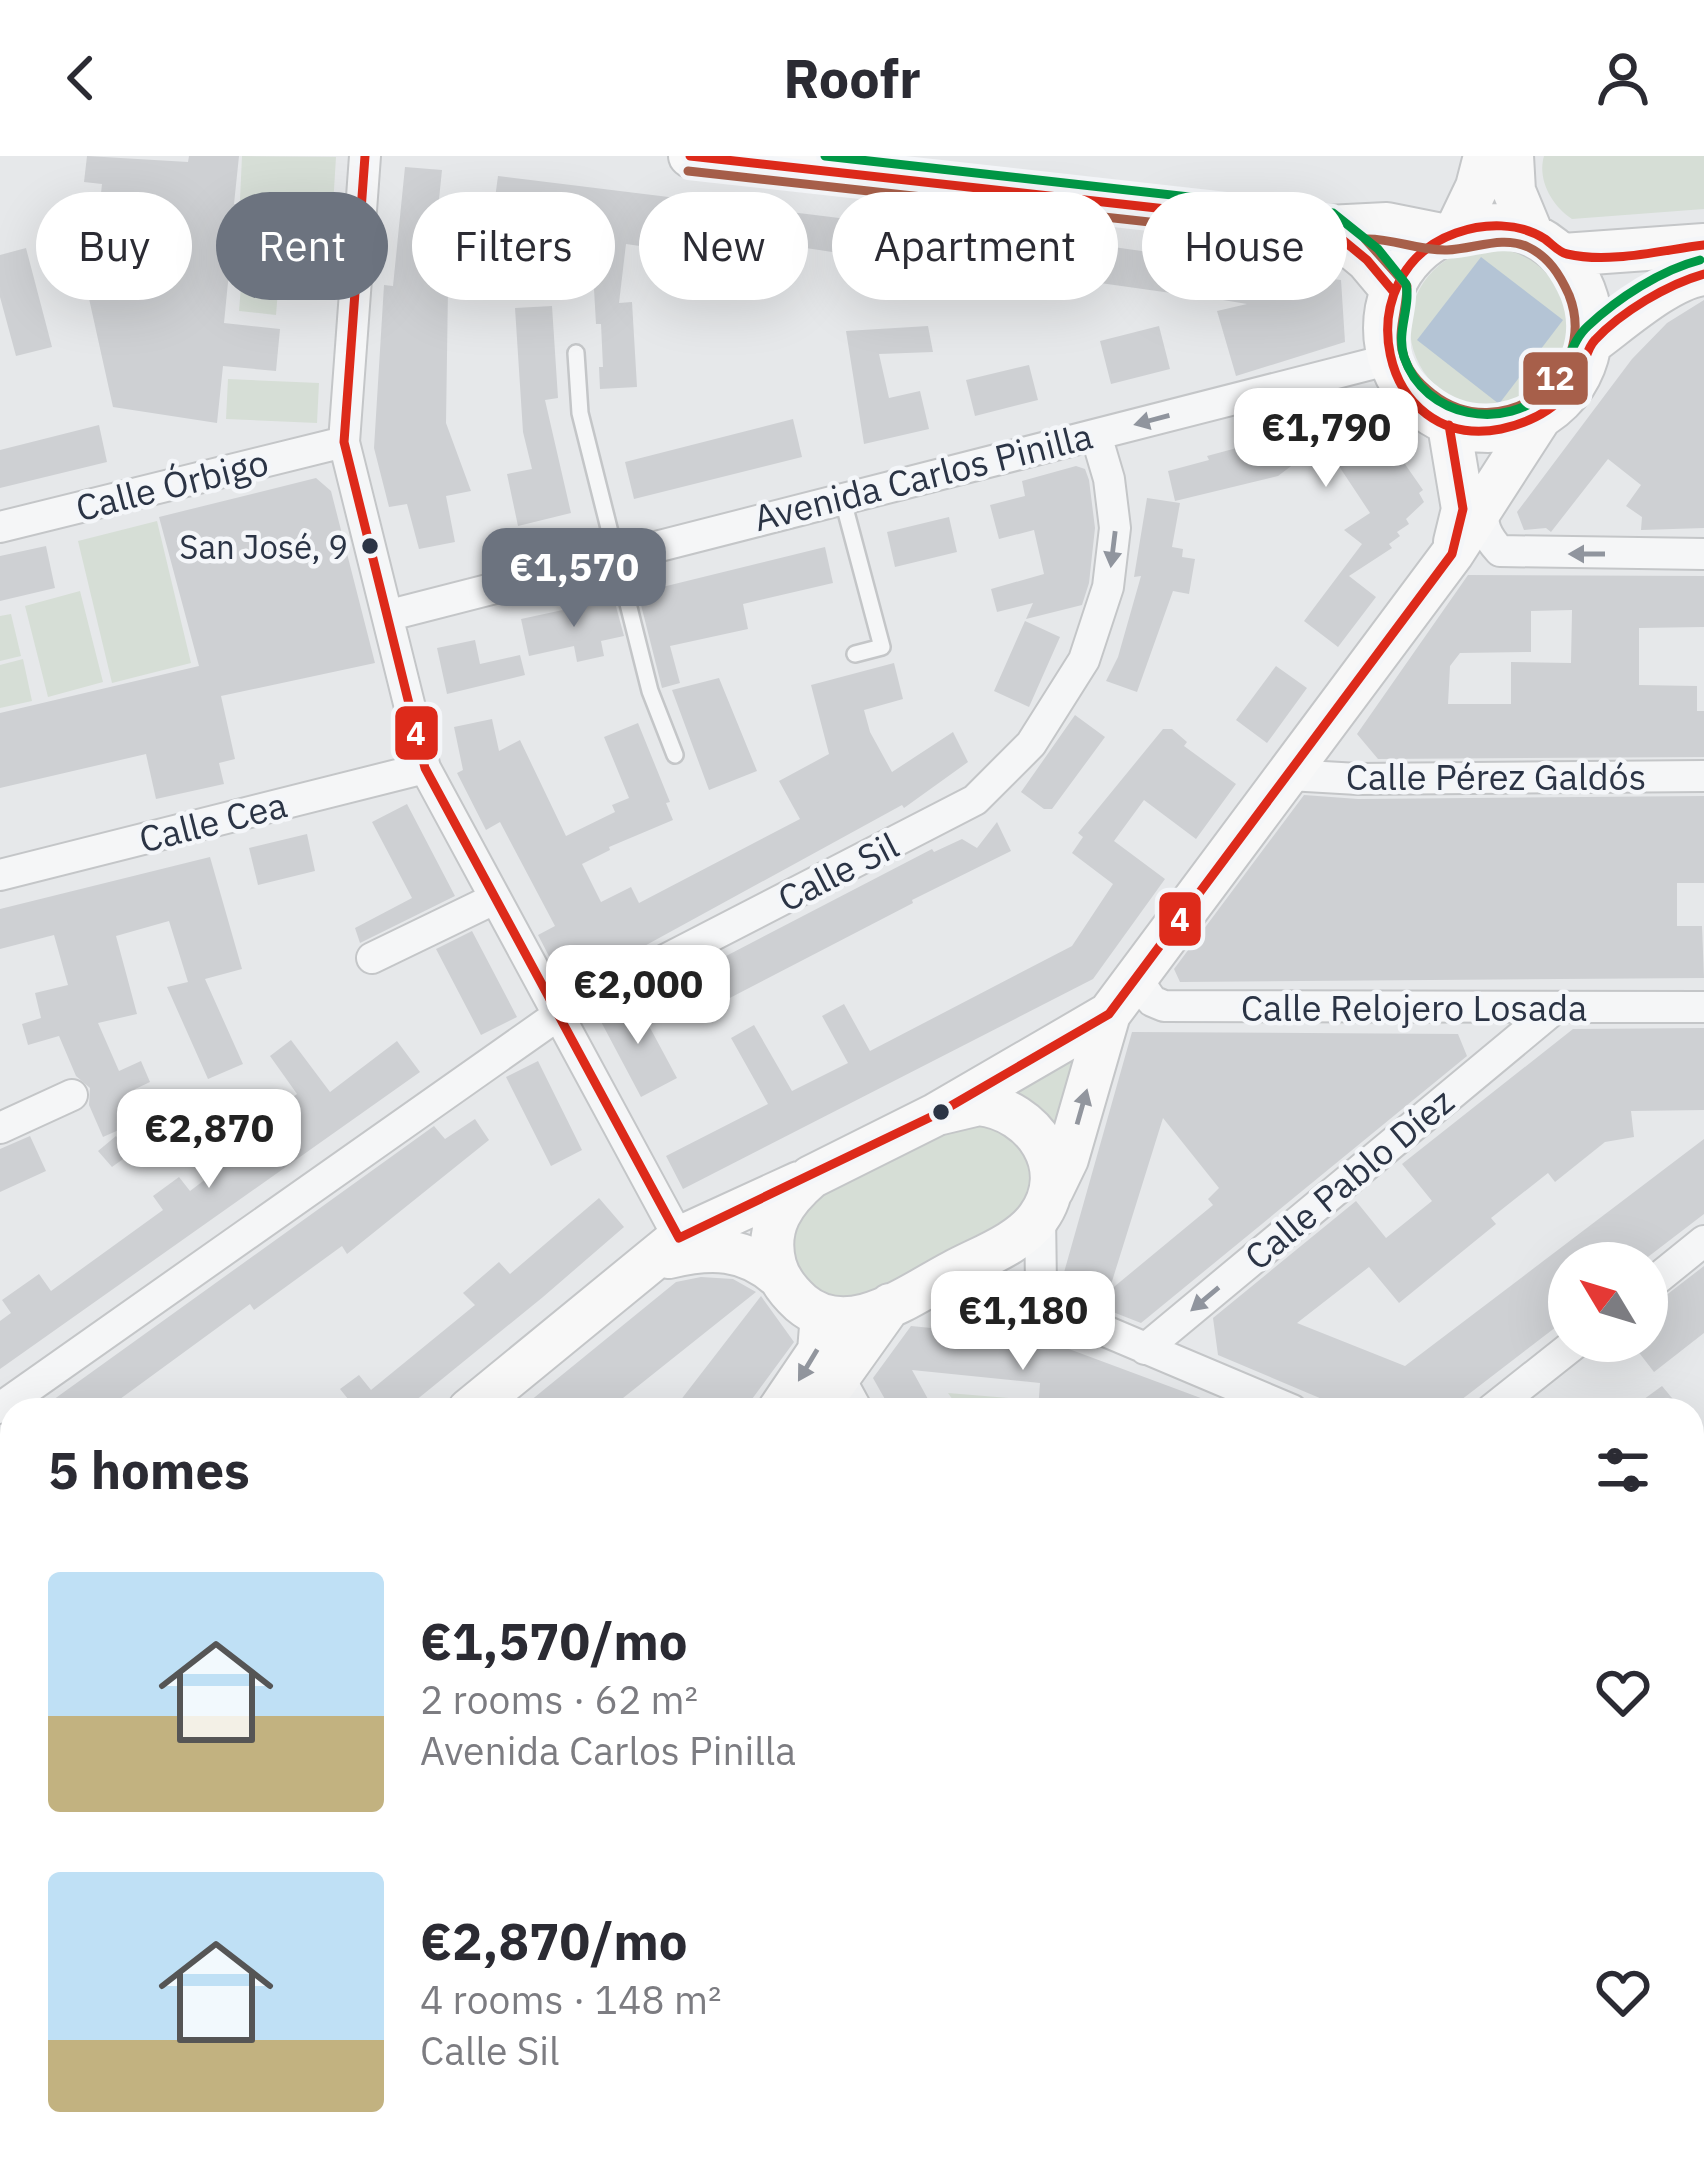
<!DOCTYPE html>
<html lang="en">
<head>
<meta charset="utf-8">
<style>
  body { margin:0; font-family:"IBM Plex Sans",sans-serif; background:#f2f2f3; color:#2b2b33; height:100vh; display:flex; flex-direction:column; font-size:45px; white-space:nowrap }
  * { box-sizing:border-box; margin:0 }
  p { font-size:39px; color:#7c7c81 }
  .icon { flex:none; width:66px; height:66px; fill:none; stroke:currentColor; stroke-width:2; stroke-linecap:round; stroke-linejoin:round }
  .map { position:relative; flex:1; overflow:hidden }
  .sheet { position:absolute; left:0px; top:1242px; width:1704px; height:768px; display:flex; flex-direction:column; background:#fff; border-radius:36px 36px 0 0; box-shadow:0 12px 48px #0002 }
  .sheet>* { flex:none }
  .top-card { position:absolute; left:36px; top:36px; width:1632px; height:108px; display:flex; gap:24px }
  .needle { width:78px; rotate:308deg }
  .fabs { position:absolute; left:1548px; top:1086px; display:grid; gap:24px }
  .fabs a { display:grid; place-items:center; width:120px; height:120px; border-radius:50%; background:#fff; box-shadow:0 12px 48px #0002; font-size:60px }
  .price { position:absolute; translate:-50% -102px; padding:0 27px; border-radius:24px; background:#fff; color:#222; font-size:39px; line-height:78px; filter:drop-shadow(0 3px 6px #0008) }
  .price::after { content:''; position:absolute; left:50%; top:72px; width:36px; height:27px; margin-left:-18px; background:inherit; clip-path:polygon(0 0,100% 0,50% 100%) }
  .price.selected { background:#6c737f; color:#fff }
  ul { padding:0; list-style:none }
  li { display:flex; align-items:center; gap:36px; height:300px; padding:0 48px }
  li span { display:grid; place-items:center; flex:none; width:336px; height:240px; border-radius:12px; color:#555 }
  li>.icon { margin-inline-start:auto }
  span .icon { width:144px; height:144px; fill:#fffc; stroke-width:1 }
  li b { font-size:51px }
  h2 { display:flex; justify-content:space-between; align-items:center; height:144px; padding:0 48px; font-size:51px }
  .chip { padding:0 42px; border-radius:54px; background:#fff; box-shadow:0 12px 48px #0002; font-size:42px; line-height:108px }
  .chip.selected { background:#6c737f; color:#fff }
  header { display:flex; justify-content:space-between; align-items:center; height:156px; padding:0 48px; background:#fff; font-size:54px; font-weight:700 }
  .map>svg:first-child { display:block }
</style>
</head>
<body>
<header><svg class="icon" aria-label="back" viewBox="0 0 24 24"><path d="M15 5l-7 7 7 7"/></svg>Roofr<svg class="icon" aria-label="person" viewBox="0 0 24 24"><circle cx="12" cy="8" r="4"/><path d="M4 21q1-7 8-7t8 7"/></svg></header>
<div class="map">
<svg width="1704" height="2010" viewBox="0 0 1704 2010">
  <rect width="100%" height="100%" fill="#e6e8ea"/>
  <path fill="#d6ded6" d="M242,0L336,1L333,50L240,44Z
    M1544,0H1704V53L1572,63C1552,50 1537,24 1544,0Z
    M1410 171a80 80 0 1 1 160 0a80 80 0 1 1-160 0Z
    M242,118L279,122L276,159L239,155Z
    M228,223L319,227L317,267L226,263Z
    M157,365L191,507L112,527L78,385Z
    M80,435L103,526L48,541L25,450Z
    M11,458L21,500L0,505V460Z
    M23,503L32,545L0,552V509Z
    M1083,885L1061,980C1043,954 1029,941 999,931Z
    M993,967L1026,994L1032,1022L1030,1037L1014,1061L871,1138L843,1144L816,1136L796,1115L790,1087L799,1059L820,1040L951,971Z
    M948,1237L1022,1243V1254H960Z
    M1692,1854L1704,1862V2010H1651L1634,1998H1692Z
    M311,1998H543L541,2010H302Z
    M966,1998H1085L1072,2010H953Z"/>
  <path fill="#b4c4d5" d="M1481,101L1563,164L1499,248L1417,184Z"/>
  <path fill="#ced0d3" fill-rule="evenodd" d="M87,0L188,6L189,0H239L234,48L288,54L284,95L268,93L266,110L230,106L224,167L280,173L276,215L223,210L217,267L113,251L84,120H92L102,28L84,26Z
    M405,11L442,14L430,131L448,132L446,267L471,335L446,340L455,386L419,393L407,348L389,351L374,292L384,129L393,130Z
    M498,20L945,75L1041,82L1037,120L913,107L911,122L876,117L878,103L806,92L698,82L696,98L626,88L619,147L632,146L637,231L600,233L599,211H603L601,168H596L594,133L582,131L590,70L493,57Z
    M1092,88L1177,100L1171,137L1086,125Z
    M26,92L52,191L16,200L0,141V99Z
    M1221,109L1341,124L1345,186L1236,220L1217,155L1247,148L1217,143Z
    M1704,144V372L1641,374L1642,361L1626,350L1641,329L1608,303L1551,376L1546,372L1524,374L1517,356L1632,203L1667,167Z
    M552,150L558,242L545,244L571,357L518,370L507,318L532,313L523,276L515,152Z
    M928,170L933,196L879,198L889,242L920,235L929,273L864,288L846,175Z
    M1159,170L1170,213L1111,228L1100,185Z
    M1029,209L1038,244L975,260L966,224Z
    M1348,235L1353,242L1357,239L1368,255L1423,334L1419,337L1424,346L1406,363L1409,368L1397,376L1400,380L1389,388L1392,392L1349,420L1376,441L1338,491L1304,465L1362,388L1344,374L1370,357L1323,286L1278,320L1175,345L1168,315L1209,304L1207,300L1296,276L1289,249L1322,241L1324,243L1334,238L1337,242Z
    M793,263L802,301L634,343L625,306Z
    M99,269L107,306L0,332V294Z
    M1076,310L1085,313L1089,324L1095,372L1089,427L1082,449L1026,463L1033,447L997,456L991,433L1044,418L1034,374L999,383L990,349L1025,340L1022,325Z
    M316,322L331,335L375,507L221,540L235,603L219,607L224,628L156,643L146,598L0,632V557L199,510L159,361Z
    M1147,342L1180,347L1172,391L1183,393L1182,401L1195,403L1189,438L1173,435L1137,536L1106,525L1118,501L1141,420L1134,421Z
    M949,361L957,396L895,411L887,376Z
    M46,390L55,432L0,445V400Z
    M825,391L833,427L743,448L748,473L670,490L680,527L662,532L638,437Z
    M1468,419L1704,420V471L1639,472V529L1697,530V555H1704V601L1378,603L1357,578ZM1572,454L1571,507L1511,506V548H1448L1450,510L1460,497L1531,496V455Z
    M614,443L624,480L601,485L604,500L577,506L574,490L529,500L521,463Z
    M1025,465L1060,481L1029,551L994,535Z
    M475,484L480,508L520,499L525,519L447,538L437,492Z
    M894,507L903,543L864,554L870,576L892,616L953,576L968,606L904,652L902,649L566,833L538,779L555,770L500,666L486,674L457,617L463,614L454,571L492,563L499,595L520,584L566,680L615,656L612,649L629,642L604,581L638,567L670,646L666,647L673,664L609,691L610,694L582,708L601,746L631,731L639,747L800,663L779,625L829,598L811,529Z
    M1276,510L1307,532L1267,587L1236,564Z
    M719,522L757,615L709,634L672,534Z
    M1075,559L1105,581L1052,653H1044L1021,636Z
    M1163,573H1172L1187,586L1184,590L1236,628L1196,683L1144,644L1114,685L1165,723L1093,823L683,1033L666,1000L768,948L731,882L754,869L792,935L848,907L822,860L844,848L870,895L1072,790L1113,728L1072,697L1083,681L1078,677Z
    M1304,639L1358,643L1704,640V727H1677V770H1702L1704,822L1180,826L1174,813Z
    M407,648L455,740L360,787L355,772L412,742L372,666Z
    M997,666L1011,695L912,744L913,747L722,846L705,811L932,693L934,696L962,683L977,692Z
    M307,678L315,715L258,729L249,692Z
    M210,701L242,813L205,823L243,908L208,923L167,831L188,826L169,765L116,780L137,858L98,867L119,915L141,905L150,926L129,936L141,964L103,981L89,949L90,932L76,920L59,880L28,889L22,868L41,862L35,837L68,829L54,779L0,793V753Z
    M472,775L517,861L481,879L436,793Z
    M634,842L677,922L641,941L598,860Z
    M1704,872V954L1631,955L1634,981L1605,986L1555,1026L1548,1017L1491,1062L1496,1068L1399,1147L1369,1111L1297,1167L1405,1210L1704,983V1058L1640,1107H1569V1161L1448,1254H1348L1218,1199L1213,1162L1356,1045L1386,1082L1432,1045L1402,1008L1573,873Z
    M1132,876L1458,878L1467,900L1141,1167L1077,1142L1063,1120ZM1163,962L1219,1032L1208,1043L1213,1049L1109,1135Z
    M291,884L330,936L397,885L420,916L0,1213V1165L11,1157L2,1144L39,1118L51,1135L163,1054L153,1040L179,1021L190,1035L244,994L236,982L297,938L270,900Z
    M538,905L582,994L551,1010L506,921Z
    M475,963L489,984L347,1098L342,1090L254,1154L250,1148L105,1254H39L434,970L445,983Z
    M30,980L46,1015L0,1036V993Z
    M116,980L130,998L112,1011L98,995Z
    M599,1042L624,1071L543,1141L404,1254H345L352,1248L340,1233L359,1219L371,1234L475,1149L463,1137L499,1106L510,1118Z
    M1704,1110V1177L1654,1216L1630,1185H1647V1154Z
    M701,1121L733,1123L756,1136L608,1254H519L676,1126Z
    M761,1140L794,1186L744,1254H673Z
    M911,1170L1042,1183L1233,1254H1038L1040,1227L912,1214L934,1254H891L873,1222Z
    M1662,1230L1682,1254H1629Z"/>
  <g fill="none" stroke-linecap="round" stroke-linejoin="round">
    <defs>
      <path id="lane" d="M576,197L580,257L650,535L675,599
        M842,341L882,491L855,498"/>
      <path id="street" d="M365,0L344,286L425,612L679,1082
        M1484,348C1480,368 1487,381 1500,395L1704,398
        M0,371L344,286
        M390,459L1387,204
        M1289,619L1358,623L1704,620
        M0,719L425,612
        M372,802L494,743
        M1137,823L1152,845L1164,850L1704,851
        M0,972L72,939
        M1040,1059L1041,1129L1053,1153
        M1647,1131L1704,1085
        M931,1132L975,1133L1053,1153L1292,1254
        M1145,1193L1554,853
        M839,1221L857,1254
        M0,1252L558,859L975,644L1031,588L1084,504L1108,431L1115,372L1109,323L1096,279
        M1491,1254L1578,1185
        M1692,1423L1704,1428
        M0,1499L12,1519
        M1692,1857L1704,1866
        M0,1908H12
        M768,1998L834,2010
        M1573,1998L1591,2010
        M647,2010L649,1998
        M902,2010L915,1998"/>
      <path id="secondary" d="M690,0L1327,71L1387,68L1447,80
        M1512,0L1514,35L1531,76
        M1385 172a103 103 0 1 1 206 0a103 103 0 1 1-206 0Z
        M1327,71L1367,104L1393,135
        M1455,77L1477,31L1485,0
        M1563,99L1704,89
        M1591,187C1620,166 1670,121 1704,118
        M1449,269L1463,353L1455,386
        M979,948C1034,954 1074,1012 1038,1062C1019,1088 981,1101 953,1116C909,1139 848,1187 801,1147C789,1136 779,1124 775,1109C765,1071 783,1045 811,1021L937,958Z
        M937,958L1109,858L1452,398L1541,260
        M1052,1034L1067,1003L1109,858
        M669,1101C711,1091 745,1091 779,1121
        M469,1254L679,1082L799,1027
        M779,1254L819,1195L822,1159
        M815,1254L890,1149
        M0,1586L12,1580
        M1692,1699L1704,1689
        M236,2010L245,1998
        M273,2010L282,1998
        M1280,2010L1300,1998
        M1339,2010L1359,1998"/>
    </defs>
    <use href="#lane" stroke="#c4c6c8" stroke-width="20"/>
    <use href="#street" stroke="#c4c6c8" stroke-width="34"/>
    <use href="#secondary" stroke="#c4c6c8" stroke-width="46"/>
    <use href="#lane" stroke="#f5f6f7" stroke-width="15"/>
    <use href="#street" stroke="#f5f6f7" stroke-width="30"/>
    <use href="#secondary" stroke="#f8f8f8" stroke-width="42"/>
    <defs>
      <path id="bus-1" d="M365,0L344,286L425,612L679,1082L937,958L1109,858L1452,398L1463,353L1449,269
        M690,0L1327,71L1367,104L1393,135
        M1704,89C1662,94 1610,108 1567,98C1558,96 1552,88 1545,83C1519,66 1484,67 1456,77C1343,117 1379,297 1501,273C1534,266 1566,248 1580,217C1586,206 1586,193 1595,184C1621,156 1668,128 1704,118"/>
      <path id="bus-2" d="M688,15L1321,85
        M1365,83C1393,82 1419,95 1447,94C1475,93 1502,79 1528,91C1549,101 1560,119 1569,139C1601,221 1500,291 1433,238C1417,226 1407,214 1402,194C1398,172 1407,152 1407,130Z"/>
      <path id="bus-3" d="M825,0L1333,57L1378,93L1406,128C1411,152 1396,175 1404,201C1424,262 1506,277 1550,233C1568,215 1569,187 1588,170C1618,142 1661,114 1700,104"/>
    </defs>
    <use href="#bus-1" stroke="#f4f6f9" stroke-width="18"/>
    <use href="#bus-2" stroke="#f4f6f9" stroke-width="18"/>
    <use href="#bus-3" stroke="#f4f6f9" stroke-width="18"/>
    <use href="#bus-1" stroke="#dd2a1a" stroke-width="9"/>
    <use href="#bus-2" stroke="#a75f4a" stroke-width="9"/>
    <use href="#bus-3" stroke="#009846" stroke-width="9"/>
  </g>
  <defs><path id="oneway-solid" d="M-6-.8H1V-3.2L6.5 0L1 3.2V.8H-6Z" transform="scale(3)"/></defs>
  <g fill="#90959e">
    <use href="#oneway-solid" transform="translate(1152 264) rotate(165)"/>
    <use href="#oneway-solid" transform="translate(1113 393) rotate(97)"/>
    <use href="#oneway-solid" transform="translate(1587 398) rotate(-180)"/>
    <use href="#oneway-solid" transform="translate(1205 1143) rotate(140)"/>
  </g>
  <g fill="#92969e">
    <use href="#oneway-solid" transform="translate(1082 951) rotate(-74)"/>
    <use href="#oneway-solid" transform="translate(808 1209) rotate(121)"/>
  </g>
  <g fill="#2b3445" stroke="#f4f6f9" stroke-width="4.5">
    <circle cx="370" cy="390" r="10"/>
    <circle cx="941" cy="956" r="10"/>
  </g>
  <g text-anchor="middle" stroke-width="9" stroke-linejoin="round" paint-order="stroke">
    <g font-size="33" fill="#2b3445" stroke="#f4f6f9" text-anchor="end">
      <text x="348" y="403">San José, 9</text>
    </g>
    <g font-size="36" fill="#2b3445" stroke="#f4f6f9">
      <text transform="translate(923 321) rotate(-14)" y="13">Avenida Carlos Pinilla</text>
      <text transform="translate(172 329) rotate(-14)" y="13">Calle Órbigo</text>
      <text x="1496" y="634">Calle Pérez Galdós</text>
      <text transform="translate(213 666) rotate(-14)" y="13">Calle Cea</text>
      <text transform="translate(838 716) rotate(-27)" y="13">Calle Sil</text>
      <text x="1414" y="865">Calle Relojero Losada</text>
      <text transform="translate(1349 1023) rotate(-40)" y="13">Calle Pablo Díez</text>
    </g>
  </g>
  <g stroke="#f4f6f9" stroke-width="4.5">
    <rect x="1521" y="194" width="69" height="57" rx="12" fill="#a75f4a"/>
    <rect x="393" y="548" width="47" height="58" rx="12" fill="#dd2a1a"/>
    <rect x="1157" y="734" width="46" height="58" rx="12" fill="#dd2a1a"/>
  </g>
  <g font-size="33" text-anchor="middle" font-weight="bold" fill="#fff">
    <text x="1555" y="234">12</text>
    <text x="416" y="589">4</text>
    <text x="1180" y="775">4</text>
  </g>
</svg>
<div class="fabs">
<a><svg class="needle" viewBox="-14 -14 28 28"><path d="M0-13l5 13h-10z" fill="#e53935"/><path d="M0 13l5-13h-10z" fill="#7c7c81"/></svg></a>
</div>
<b class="price" style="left:1326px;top:334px">€1,790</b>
<b class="price selected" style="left:574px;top:474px">€1,570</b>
<b class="price" style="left:638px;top:891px">€2,000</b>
<b class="price" style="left:209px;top:1035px">€2,870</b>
<b class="price" style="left:1023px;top:1217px">€1,180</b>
<div class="top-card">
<a class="chip">Buy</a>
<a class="chip selected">Rent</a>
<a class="chip">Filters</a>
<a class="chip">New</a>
<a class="chip">Apartment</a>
<a class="chip">House</a>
</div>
<section class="sheet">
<h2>5 homes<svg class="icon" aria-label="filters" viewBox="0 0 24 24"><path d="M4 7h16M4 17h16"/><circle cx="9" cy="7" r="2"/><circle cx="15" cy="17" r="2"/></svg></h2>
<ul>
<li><span style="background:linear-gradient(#bfe0f5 60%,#c2b280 0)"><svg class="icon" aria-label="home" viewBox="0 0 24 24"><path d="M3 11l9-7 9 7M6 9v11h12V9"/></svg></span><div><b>€1,570/mo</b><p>2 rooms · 62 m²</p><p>Avenida Carlos Pinilla</p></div><svg class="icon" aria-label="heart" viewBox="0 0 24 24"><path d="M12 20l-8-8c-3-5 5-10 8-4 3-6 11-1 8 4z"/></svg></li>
<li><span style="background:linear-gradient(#bfe0f5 70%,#c2b280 0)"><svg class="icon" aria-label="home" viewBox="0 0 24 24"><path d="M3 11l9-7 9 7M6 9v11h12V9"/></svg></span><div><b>€2,870/mo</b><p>4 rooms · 148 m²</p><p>Calle Sil</p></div><svg class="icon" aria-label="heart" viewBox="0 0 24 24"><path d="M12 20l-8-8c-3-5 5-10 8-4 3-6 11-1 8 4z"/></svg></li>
</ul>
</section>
</div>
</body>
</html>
